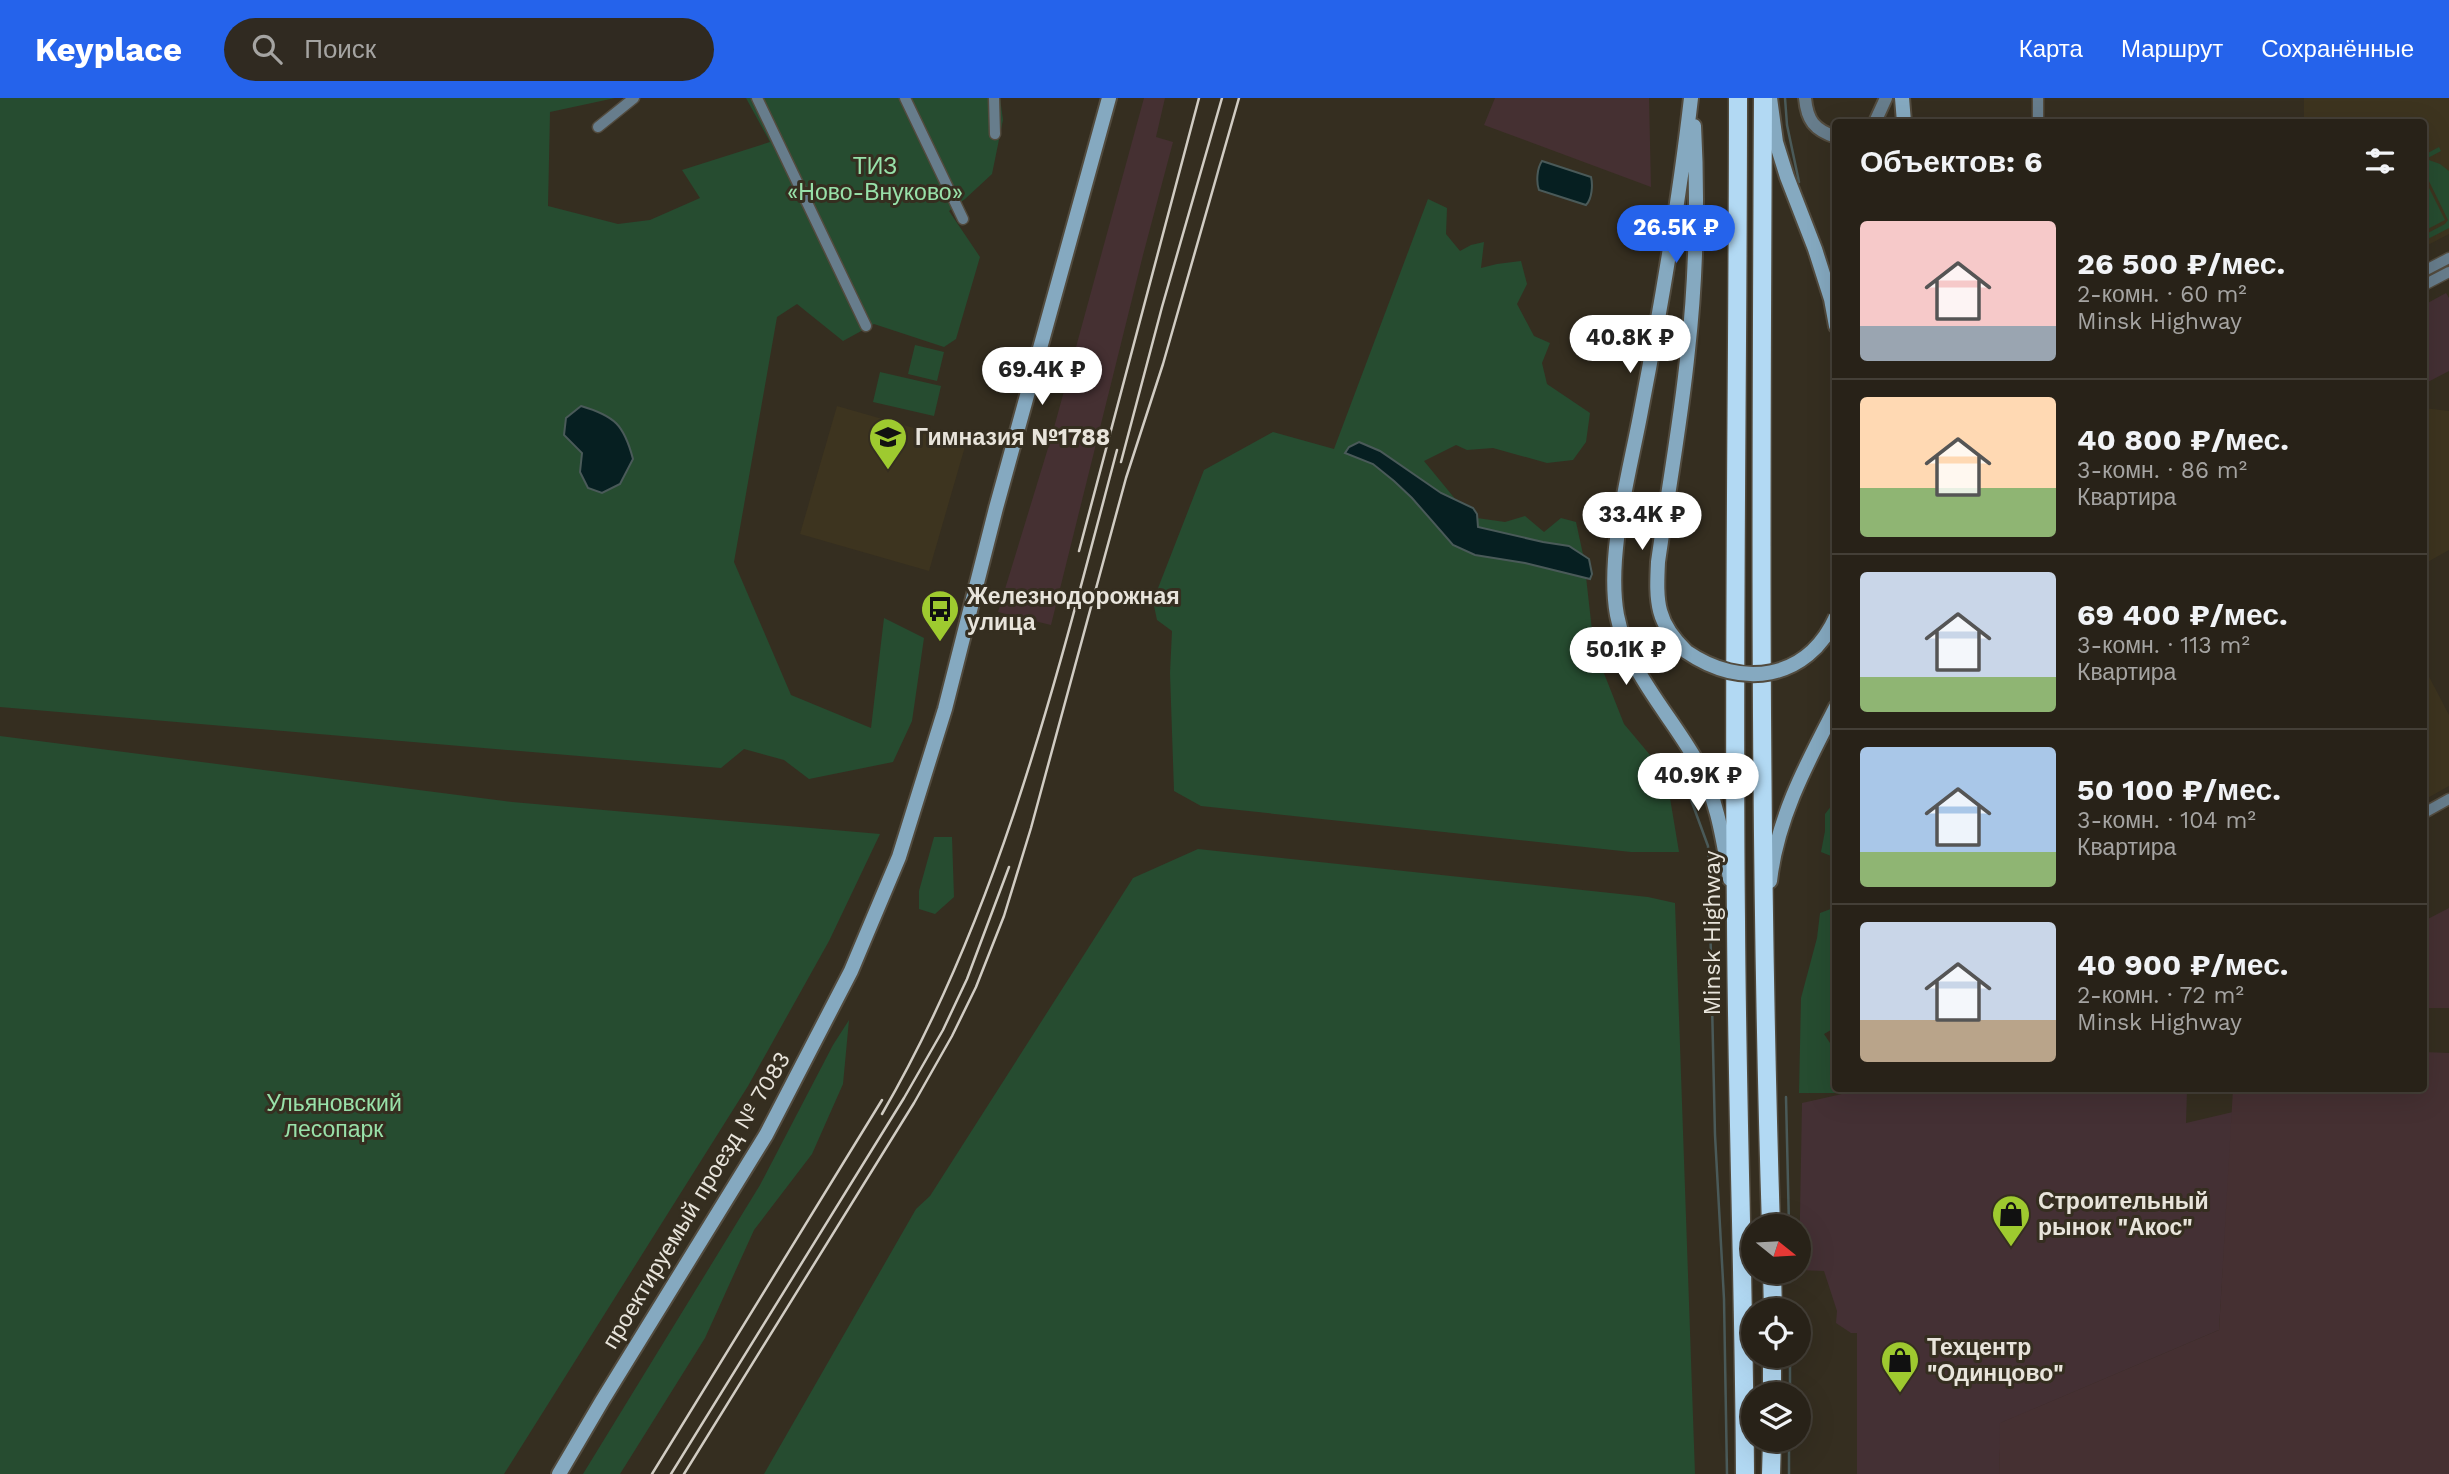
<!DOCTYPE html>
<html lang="ru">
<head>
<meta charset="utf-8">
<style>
  body { margin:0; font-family:"Work Sans",sans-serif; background:#302a21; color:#f1f3f6; height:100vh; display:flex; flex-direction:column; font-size:26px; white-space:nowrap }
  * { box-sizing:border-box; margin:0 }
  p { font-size:23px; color:#a5a4a2 }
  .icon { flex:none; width:38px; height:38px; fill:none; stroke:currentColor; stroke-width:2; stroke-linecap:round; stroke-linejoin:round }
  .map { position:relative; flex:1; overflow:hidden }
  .details { position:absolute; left:1832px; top:21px; width:595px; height:973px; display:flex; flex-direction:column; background:#282218; border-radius:7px; box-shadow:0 7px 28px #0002,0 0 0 2px #443f37 }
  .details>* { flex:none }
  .needle { width:46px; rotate:108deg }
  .tools { position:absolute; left:1741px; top:1116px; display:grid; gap:14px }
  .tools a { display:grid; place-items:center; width:70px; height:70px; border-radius:50%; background:#282218; box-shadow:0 7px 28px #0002,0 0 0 2px #443f37; font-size:35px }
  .price { position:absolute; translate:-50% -60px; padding:0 16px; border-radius:24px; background:#fff; color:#222; font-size:23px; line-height:46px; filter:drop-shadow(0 2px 4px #0008) }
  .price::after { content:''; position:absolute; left:50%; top:42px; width:21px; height:16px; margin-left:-10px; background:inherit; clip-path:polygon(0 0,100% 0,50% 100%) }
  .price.active { background:#2563eb; color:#fff }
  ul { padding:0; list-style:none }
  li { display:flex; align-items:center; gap:21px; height:175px; padding:0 28px }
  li+li { border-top:2px solid #443f37 }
  li span { display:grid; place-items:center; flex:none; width:196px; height:140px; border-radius:7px; color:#555 }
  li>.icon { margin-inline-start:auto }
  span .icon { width:84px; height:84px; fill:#fffc; stroke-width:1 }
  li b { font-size:30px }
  h2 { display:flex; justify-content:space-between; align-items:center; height:84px; padding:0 28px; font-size:30px }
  header { display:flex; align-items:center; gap:42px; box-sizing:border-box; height:98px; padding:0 35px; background:#2563eb; color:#fff }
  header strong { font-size:33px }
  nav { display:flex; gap:38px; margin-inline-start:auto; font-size:24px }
  .search { width:490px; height:63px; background:#302a21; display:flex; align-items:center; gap:18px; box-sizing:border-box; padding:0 24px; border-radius:38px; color:#a5a4a2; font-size:26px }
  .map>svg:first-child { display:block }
</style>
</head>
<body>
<header>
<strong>Keyplace</strong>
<div class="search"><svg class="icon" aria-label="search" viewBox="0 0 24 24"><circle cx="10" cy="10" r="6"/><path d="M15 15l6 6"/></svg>Поиск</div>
<nav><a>Карта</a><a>Маршрут</a><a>Сохранённые</a></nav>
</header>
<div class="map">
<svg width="2449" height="1376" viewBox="0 0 2449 1376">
  <rect width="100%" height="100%" fill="#352e20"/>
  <path fill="#443034" d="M2446,195L2449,200V273L2424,286V207Z
    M1843,991H2184L2187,992L2186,1025L2233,1014L2219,1232L2001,1325L1999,1376H1857V1235H1851L1836,1225L1837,1213L1824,1173L1799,1172L1802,1005L1842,996Z"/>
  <path fill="#453032" d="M1144,0H1165L1156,39L1173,44L1143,157L1051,527L998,514L1052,337Z
    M1495,0H1649L1651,89L1484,27Z
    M2449,810V910H2424V823Z
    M2424,954L2449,955V1376H1999L2000,1325L2219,1232L2233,991L2424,990Z"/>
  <path fill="#3d341f" d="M2304,0H2449V136L2424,149V24H2304Z
    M837,308L966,345L929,473L800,436Z
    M2424,310L2449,313V452L2424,466Z
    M2424,569L2449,617V688L2424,702Z"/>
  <path fill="#264c30" d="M0,0H615L550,14L548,108L618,126L650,122L700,100L682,72L770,44L746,0H1000L1003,22L992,76L965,101L949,113L980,159L956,241L944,249L874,226L843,243L797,206L777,219L734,464L791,597L871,630L884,520L924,540L912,623L893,664L809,681L784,662L744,651L721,670L0,609Z
    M2439,49L2441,53L2426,61L2440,66L2449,73V130L2424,143V137L2445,126L2448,122L2424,73V57Z
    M2424,80L2445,122L2424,133Z
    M1428,101L1447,110L1446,136L1460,153L1471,147L1484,144L1481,170L1497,166L1521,163L1527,186L1517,206L1534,238L1550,245L1542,265L1547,286L1590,315L1586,344L1573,362L1547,365L1493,350L1467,352L1456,347L1424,363L1470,419L1505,424L1525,418L1544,434L1561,420L1576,424L1584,461L1594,550L1624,626L1666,676L1679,754H1631L1201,708L1174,693L1170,575L1172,533L1157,522L1153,503L1204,372L1273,334L1334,351Z
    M915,247L944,254L937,283L908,276Z
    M880,274L941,288L934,318L873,304Z
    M0,638L512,704L880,736L829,843L748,988L504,1376H0Z
    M1832,707H1836V760L1821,754L1825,733V716Z
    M934,739H952L954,799L935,816L919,811V793Z
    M1198,751L1648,799L1675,805L1695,1376H764L916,1111L930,1098L1133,780Z
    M1836,809V929L1824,936L1836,954V990L1839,991V995H1799L1801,900L1817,840L1820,815Z
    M849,922L843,986L812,1056L754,1132L705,1240L620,1376H583L760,1087L833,947Z"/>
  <path fill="#061f21" stroke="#4a5a59" stroke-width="2" d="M1542,63L1591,79C1593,87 1592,101 1586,107L1539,92C1536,84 1537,70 1542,63Z
    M581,308C615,318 624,327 633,361L620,386L602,395L588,390L580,374L582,355L564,337L566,320Z
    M1359,344L1380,353L1441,395L1473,410L1477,416L1478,429L1543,444L1569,448L1589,461L1592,476L1590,481L1525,465L1475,457L1453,447L1412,400L1394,383L1373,366L1345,355L1349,349Z"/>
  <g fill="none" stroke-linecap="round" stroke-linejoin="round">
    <path stroke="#4a5a59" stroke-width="2.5" d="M1785,0L1787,27L1799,84
      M1690,699L1708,748L1709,772L1715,1037L1724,1201L1727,1376
      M1786,999L1789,1129
      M1790,1174V1184
      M1790,1297V1258
      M1789,1376V1342"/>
    <defs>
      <path id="minor" d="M757,0L866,228
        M905,0L963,121
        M994,0L995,36
        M2038,0V24
        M598,29L634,0
        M2424,173L2449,160
        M2424,187L2449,174
        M2424,715L2449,701"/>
      <path id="tertiary" d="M1805,0C1807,22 1814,32 1836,39
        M1875,24L1886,0"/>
      <path id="secondary" d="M1691,0C1679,105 1661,209 1641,313C1630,373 1606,457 1617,517C1628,575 1669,614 1697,664C1717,700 1723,741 1730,781
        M1770,0L1776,44L1787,79L1815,151L1831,201L1836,228
        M1902,0L1904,24
        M1687,554C1656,525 1656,504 1658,464C1668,393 1681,323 1688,252C1696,182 1698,99 1694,28
        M1770,783C1777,720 1807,665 1836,609
        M559,1376L602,1303L766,1037L851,873L899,759L945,611L996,410L1109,0"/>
      <path id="trunk" d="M1738,0C1738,274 1733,549 1736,823C1737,1007 1744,1192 1745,1376
        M1763,0C1761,376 1759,753 1771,1129
        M1772,1174L1773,1213
        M1772,1297V1258
        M1771,1376L1772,1342"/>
    </defs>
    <use href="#minor" stroke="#524b3e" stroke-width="13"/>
    <use href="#tertiary" stroke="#524b3e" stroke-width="16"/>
    <use href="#secondary" stroke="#524b3e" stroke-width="18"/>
    <use href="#trunk" stroke="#524b3e" stroke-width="21"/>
    <use href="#minor" stroke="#677d8c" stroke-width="10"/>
    <use href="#tertiary" stroke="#677d8c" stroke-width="12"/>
    <use href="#secondary" stroke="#85a9c0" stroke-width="14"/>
    <use href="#trunk" stroke="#b2d9f3" stroke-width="18"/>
    <path stroke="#d1ccc3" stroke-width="2.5" d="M1121,364L1162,209L1222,0
      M1079,453L1199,0
      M882,1016C1001,811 1057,578 1117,352
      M652,1376L882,1002
      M671,1376L904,1000L943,932L967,881L1009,769
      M684,1376L914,1005L952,938L976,889L1004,818L1031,730L1126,380L1163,266L1239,0"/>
    <defs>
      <path id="secondary-bridge" d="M1687,554C1741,591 1807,583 1836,519"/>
    </defs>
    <use href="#secondary-bridge" stroke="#524b3e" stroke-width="18" stroke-linecap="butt"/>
    <use href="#secondary-bridge" stroke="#85a9c0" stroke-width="14"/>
  </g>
  <defs>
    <symbol id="school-pin" viewBox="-11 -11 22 30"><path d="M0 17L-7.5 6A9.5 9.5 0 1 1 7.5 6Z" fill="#9eca2f" stroke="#352e20"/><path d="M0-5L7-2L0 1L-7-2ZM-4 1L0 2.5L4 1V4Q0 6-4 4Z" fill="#111"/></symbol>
    <symbol id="bus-pin" viewBox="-11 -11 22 30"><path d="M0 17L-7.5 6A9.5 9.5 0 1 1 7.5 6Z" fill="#9eca2f" stroke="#352e20"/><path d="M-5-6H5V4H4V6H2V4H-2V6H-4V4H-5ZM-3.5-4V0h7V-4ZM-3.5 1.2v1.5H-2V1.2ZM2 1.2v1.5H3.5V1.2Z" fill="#111"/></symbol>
    <symbol id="shop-pin" viewBox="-11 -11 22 30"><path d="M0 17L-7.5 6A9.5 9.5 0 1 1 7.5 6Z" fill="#9eca2f" stroke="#352e20"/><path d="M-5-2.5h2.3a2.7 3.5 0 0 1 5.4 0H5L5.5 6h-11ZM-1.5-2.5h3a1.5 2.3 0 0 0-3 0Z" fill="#111"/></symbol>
  </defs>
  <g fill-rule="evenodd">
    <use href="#school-pin" x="866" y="317" width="44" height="60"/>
    <use href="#bus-pin" x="918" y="489" width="44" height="60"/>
    <use href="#shop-pin" x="1989" y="1094" width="44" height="60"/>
    <use href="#shop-pin" x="1878" y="1240" width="44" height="60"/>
  </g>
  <g text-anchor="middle" stroke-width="6" stroke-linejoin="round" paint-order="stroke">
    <g font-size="23" fill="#98e1a9" stroke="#352e20">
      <text x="875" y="76">ТИЗ<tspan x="875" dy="26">«Ново-Внуково»</tspan></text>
      <text x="334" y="1013">Ульяновский<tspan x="334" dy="26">лесопарк</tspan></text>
    </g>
    <g font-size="23" font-weight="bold" fill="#e8e4db" stroke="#352e20" text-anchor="start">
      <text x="915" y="347">Гимназия №1788</text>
      <text x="967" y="506">Железнодорожная<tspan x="967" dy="26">улица</tspan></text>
      <text x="2038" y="1111">Строительный<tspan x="2038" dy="26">рынок "Акос"</tspan></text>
      <text x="1927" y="1257">Техцентр<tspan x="1927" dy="26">"Одинцово"</tspan></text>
    </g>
    <g font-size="23" fill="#e8e4db" stroke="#352e20">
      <text transform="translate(1712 835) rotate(-90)" y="8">Minsk Highway</text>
      <text transform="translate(696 1102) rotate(-59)" y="8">проектируемый проезд № 7083</text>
    </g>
  </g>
</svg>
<div class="tools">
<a><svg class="needle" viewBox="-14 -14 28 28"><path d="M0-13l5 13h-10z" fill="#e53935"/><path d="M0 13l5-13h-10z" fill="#a5a4a2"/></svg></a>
<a><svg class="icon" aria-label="locate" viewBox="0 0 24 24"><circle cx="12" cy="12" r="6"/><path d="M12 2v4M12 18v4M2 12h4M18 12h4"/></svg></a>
<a><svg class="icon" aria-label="layers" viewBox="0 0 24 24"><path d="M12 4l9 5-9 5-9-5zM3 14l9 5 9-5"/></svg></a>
</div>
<b class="price active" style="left:1676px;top:167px">26.5K ₽</b>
<b class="price" style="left:1630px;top:277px">40.8K ₽</b>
<b class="price" style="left:1042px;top:309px">69.4K ₽</b>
<b class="price" style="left:1642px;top:454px">33.4K ₽</b>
<b class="price" style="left:1626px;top:589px">50.1K ₽</b>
<b class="price" style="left:1698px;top:715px">40.9K ₽</b>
<section class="details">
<h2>Объектов: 6<svg class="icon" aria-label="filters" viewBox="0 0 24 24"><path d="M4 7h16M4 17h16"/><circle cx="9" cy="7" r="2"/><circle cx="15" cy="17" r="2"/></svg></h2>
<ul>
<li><span style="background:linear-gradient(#f6c9c9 75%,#9aa5b1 0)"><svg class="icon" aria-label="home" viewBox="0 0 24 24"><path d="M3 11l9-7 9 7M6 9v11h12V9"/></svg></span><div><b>26 500 ₽/мес.</b><p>2-комн. · 60 m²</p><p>Minsk Highway</p></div></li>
<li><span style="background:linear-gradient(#ffd9b3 65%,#8fb573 0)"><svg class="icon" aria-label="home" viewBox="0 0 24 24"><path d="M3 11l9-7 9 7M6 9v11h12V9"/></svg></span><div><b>40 800 ₽/мес.</b><p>3-комн. · 86 m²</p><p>Квартира</p></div></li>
<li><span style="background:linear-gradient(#c9d6e8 75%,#8fb573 0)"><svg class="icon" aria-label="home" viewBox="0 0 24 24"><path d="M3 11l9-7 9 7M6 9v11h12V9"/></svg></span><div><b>69 400 ₽/мес.</b><p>3-комн. · 113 m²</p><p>Квартира</p></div></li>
<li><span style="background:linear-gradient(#a9c7e8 75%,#8fb573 0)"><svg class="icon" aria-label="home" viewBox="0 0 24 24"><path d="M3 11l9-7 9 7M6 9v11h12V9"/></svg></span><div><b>50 100 ₽/мес.</b><p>3-комн. · 104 m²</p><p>Квартира</p></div></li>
<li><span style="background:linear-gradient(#c9d6e8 70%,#b9a48a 0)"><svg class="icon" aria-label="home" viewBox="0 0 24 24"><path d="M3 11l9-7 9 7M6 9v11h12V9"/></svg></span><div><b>40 900 ₽/мес.</b><p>2-комн. · 72 m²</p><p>Minsk Highway</p></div></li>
</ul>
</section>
</div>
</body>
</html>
